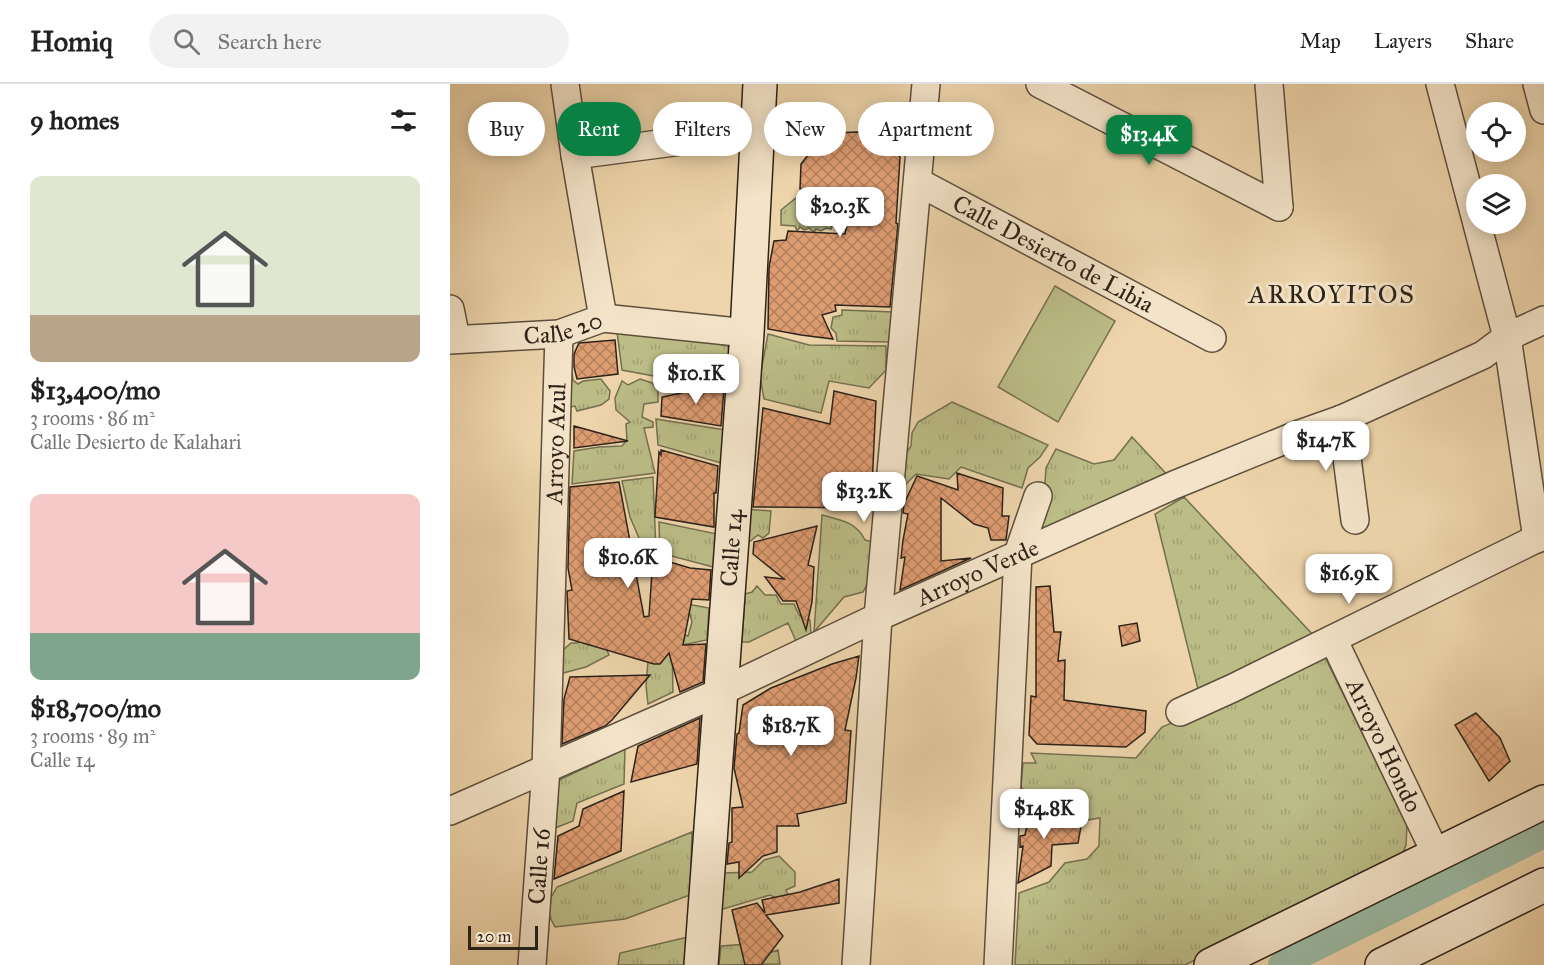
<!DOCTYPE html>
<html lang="en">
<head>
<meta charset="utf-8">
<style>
  body { margin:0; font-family:"IM FELL Great Primer",serif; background:#f2f2f2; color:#222; height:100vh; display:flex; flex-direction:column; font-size:22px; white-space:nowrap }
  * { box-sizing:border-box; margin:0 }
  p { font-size:20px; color:#767676 }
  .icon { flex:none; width:33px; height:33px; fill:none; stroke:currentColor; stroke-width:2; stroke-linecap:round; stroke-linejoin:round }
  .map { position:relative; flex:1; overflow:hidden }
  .drawer { display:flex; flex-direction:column; background:#fff; width:450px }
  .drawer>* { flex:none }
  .guide { position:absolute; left:18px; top:18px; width:570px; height:54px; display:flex; gap:12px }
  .controls { position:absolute; left:1016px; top:18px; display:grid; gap:12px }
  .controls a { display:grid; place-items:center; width:60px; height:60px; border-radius:50%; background:#fff; box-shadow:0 3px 15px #0003; font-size:30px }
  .scale { position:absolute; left:18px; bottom:15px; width:70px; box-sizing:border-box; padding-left:6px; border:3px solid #2d2319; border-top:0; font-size:16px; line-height:21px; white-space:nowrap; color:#2d2319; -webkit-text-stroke:4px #f3e3c8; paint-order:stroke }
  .price { position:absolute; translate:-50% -51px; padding:0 14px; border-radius:12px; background:#fff; color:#222; font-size:20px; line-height:39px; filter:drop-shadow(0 2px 3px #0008) }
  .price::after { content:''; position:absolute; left:50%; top:36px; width:18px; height:14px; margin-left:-9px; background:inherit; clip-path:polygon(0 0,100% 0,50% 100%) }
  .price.on { background:#0b8043; color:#fff }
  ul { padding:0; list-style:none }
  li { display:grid; align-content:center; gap:12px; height:318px; padding:0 30px }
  li span { display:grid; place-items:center; height:186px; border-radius:12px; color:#555 }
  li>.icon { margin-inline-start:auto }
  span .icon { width:108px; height:108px; fill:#fffc; stroke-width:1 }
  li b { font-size:26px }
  h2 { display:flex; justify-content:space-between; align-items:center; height:72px; padding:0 30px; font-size:26px }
  .pill { padding:0 21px; border-radius:27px; background:#fff; box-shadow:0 3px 15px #0003; font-size:21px; line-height:54px }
  .pill.on { background:#0b8043; color:#fff }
  header { display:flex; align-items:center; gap:36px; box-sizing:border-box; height:84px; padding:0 30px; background:#fff; border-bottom:2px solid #e0e0e0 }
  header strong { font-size:28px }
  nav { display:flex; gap:33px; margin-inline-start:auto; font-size:21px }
  .search { width:420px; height:54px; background:#f2f2f2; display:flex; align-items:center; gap:15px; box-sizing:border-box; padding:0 21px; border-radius:33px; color:#767676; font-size:22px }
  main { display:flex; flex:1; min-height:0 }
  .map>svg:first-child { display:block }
</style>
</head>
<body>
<header>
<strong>Homiq</strong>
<div class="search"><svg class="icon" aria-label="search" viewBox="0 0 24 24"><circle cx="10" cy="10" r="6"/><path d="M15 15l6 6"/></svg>Search here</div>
<nav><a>Map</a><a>Layers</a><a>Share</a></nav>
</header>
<main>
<section class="drawer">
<h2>9 homes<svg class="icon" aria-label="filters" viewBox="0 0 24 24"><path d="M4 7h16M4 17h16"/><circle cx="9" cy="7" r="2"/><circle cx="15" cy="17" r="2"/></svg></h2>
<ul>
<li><span style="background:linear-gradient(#dfe7d0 75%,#b9a48a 0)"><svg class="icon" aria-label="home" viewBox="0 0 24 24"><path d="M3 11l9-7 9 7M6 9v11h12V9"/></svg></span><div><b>$13,400/mo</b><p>3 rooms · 86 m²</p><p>Calle Desierto de Kalahari</p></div></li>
<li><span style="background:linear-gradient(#f6c9c9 75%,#7fa58c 0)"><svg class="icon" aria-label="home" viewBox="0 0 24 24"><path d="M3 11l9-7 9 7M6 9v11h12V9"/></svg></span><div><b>$18,700/mo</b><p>3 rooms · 89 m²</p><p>Calle 14</p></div></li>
</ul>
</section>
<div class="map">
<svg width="1094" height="881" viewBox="0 0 1094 881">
  <defs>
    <pattern id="park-tufts" width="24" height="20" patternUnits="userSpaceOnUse" patternTransform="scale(1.5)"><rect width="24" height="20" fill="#bbbc86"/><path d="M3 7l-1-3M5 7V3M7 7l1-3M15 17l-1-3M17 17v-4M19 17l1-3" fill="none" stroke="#a1a173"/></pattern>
    <pattern id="building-cross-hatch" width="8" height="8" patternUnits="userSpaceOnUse" patternTransform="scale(1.5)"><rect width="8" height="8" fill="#de9c71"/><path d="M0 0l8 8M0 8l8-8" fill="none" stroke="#b47f5c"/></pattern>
  </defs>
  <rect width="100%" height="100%" fill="#edd4aa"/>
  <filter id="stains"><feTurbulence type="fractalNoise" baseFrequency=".00333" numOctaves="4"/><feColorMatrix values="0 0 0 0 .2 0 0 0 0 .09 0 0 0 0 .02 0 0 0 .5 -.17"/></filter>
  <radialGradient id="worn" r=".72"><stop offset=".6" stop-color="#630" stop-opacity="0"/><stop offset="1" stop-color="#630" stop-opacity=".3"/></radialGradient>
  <path fill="url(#park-tufts)" stroke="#747050" stroke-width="1.5" d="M365,108L368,111L372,110L385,124L381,145L376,144L371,147L366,145L364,148L359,144L354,146L350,143L347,147L345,142L331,141V126L346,114L349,117L354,116Z
    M392,226L443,228L440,258L387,257L386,249L381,244L383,233L392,231Z
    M167,248L228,251L282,263V294L209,293L172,286Z
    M318,250L359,261L436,262V286L419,304L379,297L371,329L314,315L310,293Z
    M122,288L123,296L128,300L133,297L151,295L160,307L159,315L151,321L127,327L125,322L111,325V290Z
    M190,295L202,299L208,306V318L194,320L192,333L203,338V343L194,344L205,389L122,400L124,367L149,363L172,362L177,356L176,340L180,338L166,326L165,314L172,297L178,301Z
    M502,318L598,361L590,373L578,384L572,404L511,383L499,395L466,390L453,403L444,396L449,380L461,362L462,349L468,338Z
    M206,335L275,346L276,376L271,379L208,361Z
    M682,353L724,398L591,457L596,384L606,365L644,380L664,376Z
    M203,393L206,468H195L180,433L172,397Z
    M734,413L865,553L749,609L705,430Z
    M294,425L321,427L319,449L313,454L308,451L299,458L295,455Z
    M372,431C391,436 406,438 415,456L424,458L419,497L413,508L394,513L364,548Z
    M209,438L267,450V484L210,469Z
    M307,502L315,511H326L331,520H344L349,531L360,536L361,550L346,557L338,539L299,558H292L295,510L302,508Z
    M237,520L259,524L257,556L222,563L223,608L198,620L196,602L199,564L231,550L238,552L242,538Z
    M148,546L159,571L136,583L113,589L110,582L112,567L121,559H128Z
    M875,573L957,741L956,761L952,771L735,881H565L569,809L599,798L615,779L637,775L649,762L650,734L632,737L631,724H617L616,712L581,714L571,703L573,679H586L581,669L686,674L712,643Z
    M175,665L174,700L127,719L123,737L105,744L108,716L107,697Z
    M242,748L240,811L175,835L105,843L95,824L107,803Z
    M329,772L345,788V802L336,806L340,816L332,817L320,811L270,826L274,789L302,788L314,776Z
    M238,853L234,881H168L170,869Z
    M311,859L313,871L328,866L330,880L269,881L271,862Z"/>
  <path fill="#bbbc86" stroke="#747050" stroke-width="1.5" d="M605,202L665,237L608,338L548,303Z"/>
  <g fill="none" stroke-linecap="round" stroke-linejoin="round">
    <path stroke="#9ab9a3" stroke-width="26" d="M831,881L1094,751"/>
  </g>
  <path fill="url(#building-cross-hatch)" stroke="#2d2319" stroke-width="1.5" d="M407,48L446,51L443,59L451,63L448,71L450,73L446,139L448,140L440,223L385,221L386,227L372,231L383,255L351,251L318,245L319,183L324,157L336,156L338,147L395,150L399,131L402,107L350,105L351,80L362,66L381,59L384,49Z
    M165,256L168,290L127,295L124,283V270L129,259Z
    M240,300L274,304L271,342L211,332L212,313L241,307Z
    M384,307L426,317L421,424L303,423L313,324L380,340Z
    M124,342L178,357L124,364Z
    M211,366L268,382L266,409H264V443L205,433L209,368L211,371Z
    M507,389L553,404L552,432H559L556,456H541L538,444L524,440L491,414V477L521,474L450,506L455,473L451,474L453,456L458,430L453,429L454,420L466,394L467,392L508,406Z
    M169,398L194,533L199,532L203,473L240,484L261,486L259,516L242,515L233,561L256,560L253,598L230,608L219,569L210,580H204L119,555L117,507L122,506L118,484L120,403Z
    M367,442L358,481L364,483L362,518L356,546L346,517H333L315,493L334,495L303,470L304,458Z
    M600,502L604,548H611L608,577L615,576L614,616L696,627L695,648L676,663L587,660L579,651L581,612L586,613V503Z
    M687,539L690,557L672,562L669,542Z
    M409,572L406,594L395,646L401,647L396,719L347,730L349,742H327V768L313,772L289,794V778L277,780L279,759L282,758V724L293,723L284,684L287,650L289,649L293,621L321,604L382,580Z
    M200,591L162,636L155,642L112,660L114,615L120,593Z
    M1026,629L1050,654L1060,677L1039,697L1005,641Z
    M250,634L247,680L181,698L188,662Z
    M174,707L171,767L104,795L108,752L129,742L133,725Z
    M605,722V743L632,737L628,759L602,761L601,782L568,799L573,762L570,763V752L575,751L581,723Z
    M389,795V819L316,831L333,852L311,881H295L282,826L307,819L315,829L312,816L350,808Z"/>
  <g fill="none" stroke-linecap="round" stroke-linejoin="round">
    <defs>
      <g id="street">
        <path d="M115,0L125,71L153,234"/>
        <path d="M590,0L829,123"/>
        <path d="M819,0L829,123"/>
        <path d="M990,0L1026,136"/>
        <path d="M1087,0L1094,26"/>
        <path d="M125,71L308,47"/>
        <path id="s1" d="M468,98L762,254"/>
        <path d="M1027,140L1057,253L1087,455"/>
        <path d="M0,225L6,255"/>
        <path id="s2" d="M0,256L109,250L153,234L297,249"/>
        <path d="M892,335L905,436"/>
        <path id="s3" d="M883,555L986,770"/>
        <path d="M730,628L783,604L1094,451"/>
        <path id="s4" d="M0,727L270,608L428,533L724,401L847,351L892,335L1033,271L1057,253L1094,236"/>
        <path id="s5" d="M82,881L96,684L109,250"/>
        <path d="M406,881L428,533L476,0"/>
        <path d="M548,881L568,470L588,412"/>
      </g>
      <g id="secondary">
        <path id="s6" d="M251,881L297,249L310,0"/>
        <path d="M761,881L1094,718"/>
        <path d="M932,881L1094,801"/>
      </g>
    </defs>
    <use href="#street" stroke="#5d4f3d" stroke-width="30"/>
    <use href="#secondary" stroke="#2d2319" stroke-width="36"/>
    <use href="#street" stroke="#f3e3c8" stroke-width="27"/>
    <use href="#secondary" stroke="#f3e3c8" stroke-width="33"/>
  </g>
  <g text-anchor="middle" stroke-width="6" stroke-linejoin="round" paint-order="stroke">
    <g font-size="24" fill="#2d2319" stroke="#f3e3c8">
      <text dy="8" stroke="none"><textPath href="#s1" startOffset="153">Calle Desierto de Libia</textPath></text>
      <text dy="8" stroke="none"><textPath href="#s2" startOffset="114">Calle 20</textPath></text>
      <text dy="8" stroke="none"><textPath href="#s5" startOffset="522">Arroyo Azul</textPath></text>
      <text dy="8" stroke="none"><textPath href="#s6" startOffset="418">Calle 14</textPath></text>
      <text dy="8" stroke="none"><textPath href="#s4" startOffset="579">Arroyo Verde</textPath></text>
      <text dy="8" stroke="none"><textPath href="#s3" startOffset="118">Arroyo Hondo</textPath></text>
      <text dy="8" stroke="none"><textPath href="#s5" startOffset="99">Calle 16</textPath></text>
    </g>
    <g font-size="26" letter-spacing="1.5" fill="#2d2319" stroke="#f3e3c8">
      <text x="882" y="219">ARROYITOS</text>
    </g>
  </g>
  <rect width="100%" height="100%" filter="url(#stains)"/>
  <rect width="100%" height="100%" fill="url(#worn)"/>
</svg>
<div class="controls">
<a><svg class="icon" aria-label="locate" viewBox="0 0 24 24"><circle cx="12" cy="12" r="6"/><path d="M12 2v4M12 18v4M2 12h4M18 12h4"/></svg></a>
<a><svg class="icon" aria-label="layers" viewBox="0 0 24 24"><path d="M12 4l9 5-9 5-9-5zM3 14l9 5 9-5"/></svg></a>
</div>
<div class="scale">20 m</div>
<b class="price on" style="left:699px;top:82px">$13.4K</b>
<b class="price" style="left:390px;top:154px">$20.3K</b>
<b class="price" style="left:246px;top:321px">$10.1K</b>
<b class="price" style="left:876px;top:388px">$14.7K</b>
<b class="price" style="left:414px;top:439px">$13.2K</b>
<b class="price" style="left:178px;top:505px">$10.6K</b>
<b class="price" style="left:899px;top:521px">$16.9K</b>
<b class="price" style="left:341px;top:673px">$18.7K</b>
<b class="price" style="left:594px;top:756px">$14.8K</b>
<div class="guide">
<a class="pill">Buy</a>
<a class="pill on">Rent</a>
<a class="pill">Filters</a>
<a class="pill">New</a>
<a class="pill">Apartment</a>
</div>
</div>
</main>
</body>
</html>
